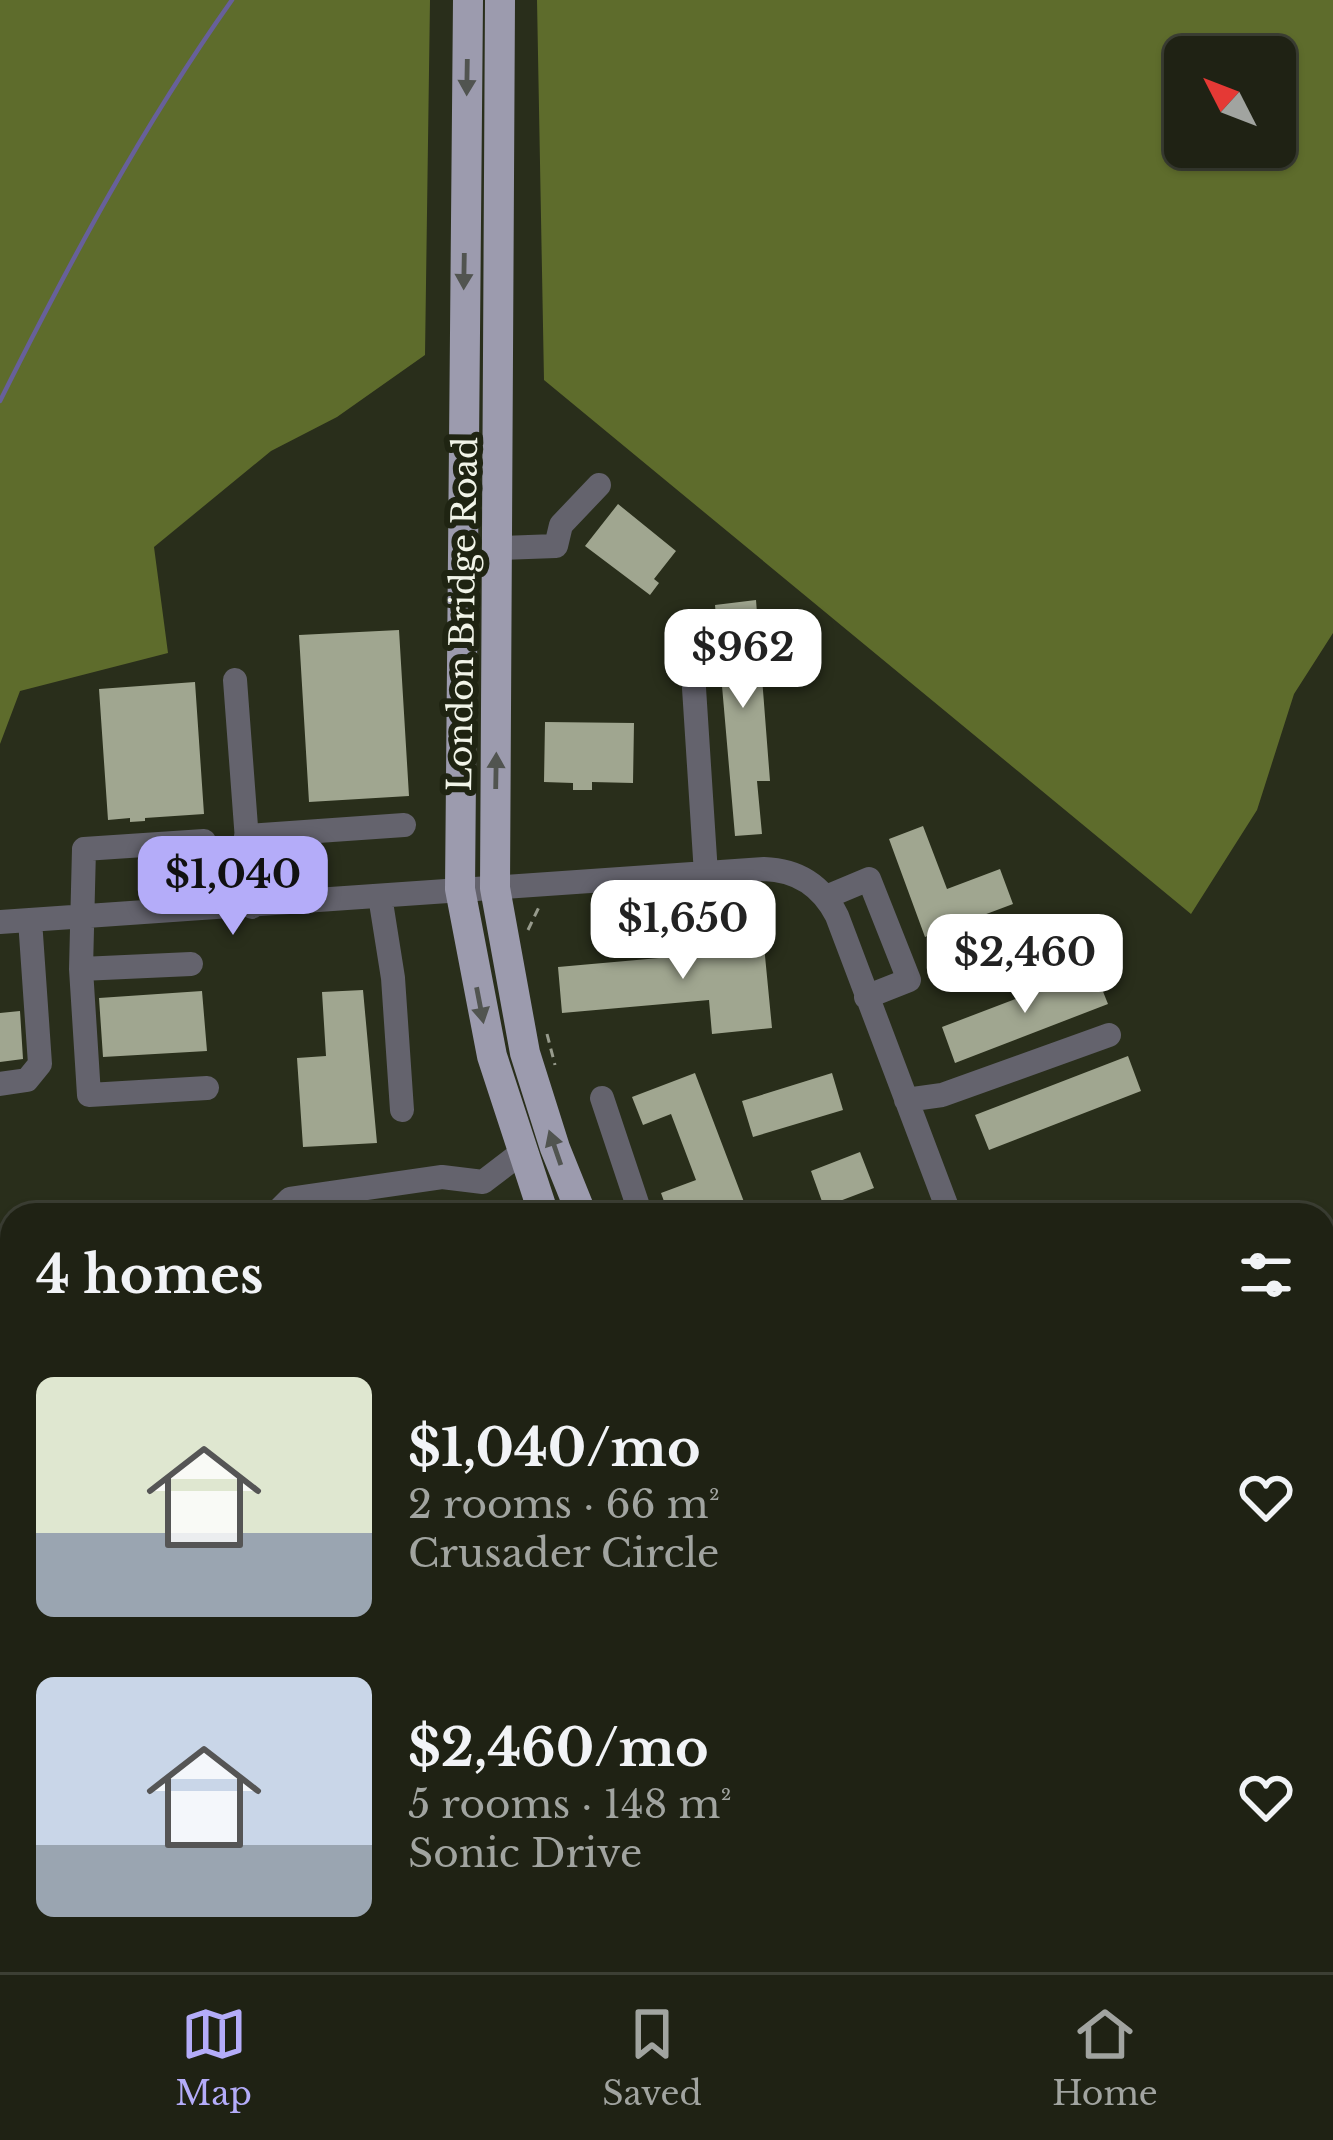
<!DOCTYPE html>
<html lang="en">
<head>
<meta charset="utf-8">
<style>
  body { margin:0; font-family:"Libre Baskerville",serif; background:#272a1d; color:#f1f3f6; height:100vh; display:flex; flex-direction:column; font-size:45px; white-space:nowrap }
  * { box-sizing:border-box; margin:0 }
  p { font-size:39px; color:#a1a4a0 }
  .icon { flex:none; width:66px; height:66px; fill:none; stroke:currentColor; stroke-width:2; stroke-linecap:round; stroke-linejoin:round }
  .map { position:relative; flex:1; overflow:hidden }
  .side { position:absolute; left:0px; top:1203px; width:1335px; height:771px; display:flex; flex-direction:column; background:#1f2214; border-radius:36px 36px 0 0; box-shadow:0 3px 9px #0004,0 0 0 3px #3c3f34 }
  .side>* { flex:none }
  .needle { width:78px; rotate:312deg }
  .tools { position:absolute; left:1164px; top:36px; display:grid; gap:24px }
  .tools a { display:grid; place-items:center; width:132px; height:132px; border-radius:18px; background:#1f2214; box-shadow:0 3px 9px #0004,0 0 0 3px #3c3f34; font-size:60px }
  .price { position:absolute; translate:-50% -102px; padding:0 27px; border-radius:24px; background:#fff; color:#222; font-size:39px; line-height:78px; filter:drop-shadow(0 3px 6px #0008) }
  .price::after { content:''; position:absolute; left:50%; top:72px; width:36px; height:27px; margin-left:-18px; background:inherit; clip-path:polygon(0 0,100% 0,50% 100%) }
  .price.current { background:#b4acf9; color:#111 }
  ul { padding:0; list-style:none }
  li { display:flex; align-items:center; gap:36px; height:300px; padding:0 36px }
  li span { display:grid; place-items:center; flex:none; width:336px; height:240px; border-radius:18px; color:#555 }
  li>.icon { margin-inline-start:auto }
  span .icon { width:144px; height:144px; fill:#fffc; stroke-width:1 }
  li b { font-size:51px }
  h2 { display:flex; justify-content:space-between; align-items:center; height:144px; padding:0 36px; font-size:51px }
  .menu { display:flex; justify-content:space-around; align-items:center; height:168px; border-top:3px solid #3c3f34; background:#1f2214; font-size:33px; color:#a1a4a0 }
  .menu a { display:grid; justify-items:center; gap:6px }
  .menu .current { color:#b4acf9 }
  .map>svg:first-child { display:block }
</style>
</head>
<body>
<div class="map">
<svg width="1333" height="1972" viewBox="0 0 1333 1972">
  <rect width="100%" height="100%" fill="#292e1b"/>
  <path fill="#5e6c2c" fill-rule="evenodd" d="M0,0H430L425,355L337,417L271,451L154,547L168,653L20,691L0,744Z
    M537,0H1333V633L1294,694L1257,810L1191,914L544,380ZM1275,57V147H1185V57Z"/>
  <path fill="#67609a" d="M1333,1502V1557L1323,1559V1504Z"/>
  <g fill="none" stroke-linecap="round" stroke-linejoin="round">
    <path stroke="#67609a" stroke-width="4.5" d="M0,401C69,263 142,127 232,0"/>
  </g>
  <path fill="#a0a690" d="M618,504L676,551L654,579L659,583L650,595L585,546Z
    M756,600L770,781H757L762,834L735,836L715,605Z
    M399,630L409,796L309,802L299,635Z
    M195,682L204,814L145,818V821L130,822V818L108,820L99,689Z
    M545,722L634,723L633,783L592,782V790H573V783L544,782Z
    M923,826L947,889L1000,869L1013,904L925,937L889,839Z
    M762,925L772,1028L712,1034L709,1000L562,1013L558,967L704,954L702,931Z
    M1094,969L1108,1004L955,1063L942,1027Z
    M363,990L377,1143L303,1147L297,1058L326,1056L322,992Z
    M202,991L207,1051L103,1057L99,998Z
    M20,1011L23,1059L0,1062V1013Z
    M1128,1056L1141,1091L989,1150L975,1115Z
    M695,1073L749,1215H669L661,1193L696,1180L671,1114L643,1125L632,1097Z
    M832,1073L843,1110L753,1137L742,1101Z
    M860,1152L874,1188L824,1207L811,1171Z"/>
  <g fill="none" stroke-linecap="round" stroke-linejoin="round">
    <path stroke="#979b8c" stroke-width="3" stroke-dasharray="9 6" stroke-linecap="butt" d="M528,930L539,907
      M547,1034L555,1065"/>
    <path stroke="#64636d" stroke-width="24" d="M499,548L556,546L561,525L599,485
      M690,626L706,874
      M235,680L252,907
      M246,836L404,825
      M204,841L84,849L81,969L89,1095L207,1088
      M380,896L393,978L402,1110
      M826,897L869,879L909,980L866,997
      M0,922L764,869C798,870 822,886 837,916L950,1215
      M81,969L191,964
      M0,1084L27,1080L40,1064L30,920
      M602,1098L641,1215
      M906,1100L942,1095L1109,1035
      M274,1215L290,1199L442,1177L483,1182L521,1153
      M1323,1604L1333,1602
      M1,1609L12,1627
      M0,1703V1712
      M0,1812L12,1833
      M0,1870L12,1863
      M12,1923V1944
      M23,1962L30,1972
      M418,1962L424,1972
      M630,1962L635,1972
      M717,1962L718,1964
      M444,1972L461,1962
      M541,1972L559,1962"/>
    <path stroke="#9c9bae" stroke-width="30" d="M468,0L460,889L492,1056L544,1215
      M500,0L495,888L525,1053L555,1148L582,1215
      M990,1962L998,1972
      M1034,1962L1042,1972"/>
  </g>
  <defs><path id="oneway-solid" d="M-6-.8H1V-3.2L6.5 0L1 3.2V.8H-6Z" transform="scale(3)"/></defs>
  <g fill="#515450">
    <use href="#oneway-solid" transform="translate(467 77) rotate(91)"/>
    <use href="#oneway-solid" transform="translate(464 271) rotate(91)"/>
    <use href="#oneway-solid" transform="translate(496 771) rotate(-89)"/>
    <use href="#oneway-solid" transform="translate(480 1005) rotate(79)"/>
    <use href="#oneway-solid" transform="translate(555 1148) rotate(-109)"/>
  </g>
  <g text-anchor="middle" stroke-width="12" stroke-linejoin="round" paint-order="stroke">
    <g font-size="33" fill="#f1f4e8" stroke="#1f2412">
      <text transform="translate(462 614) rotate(-89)" y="12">London Bridge Road</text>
    </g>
  </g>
</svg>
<div class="tools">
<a><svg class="needle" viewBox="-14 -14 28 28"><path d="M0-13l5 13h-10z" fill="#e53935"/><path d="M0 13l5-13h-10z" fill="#a1a4a0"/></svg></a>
</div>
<b class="price" style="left:743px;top:711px">$962</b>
<b class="price current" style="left:233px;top:938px">$1,040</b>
<b class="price" style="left:683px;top:982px">$1,650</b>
<b class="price" style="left:1025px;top:1016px">$2,460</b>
<section class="side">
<h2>4 homes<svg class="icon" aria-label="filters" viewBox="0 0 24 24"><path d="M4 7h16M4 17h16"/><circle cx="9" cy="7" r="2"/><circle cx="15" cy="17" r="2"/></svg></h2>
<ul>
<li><span style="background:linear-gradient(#dfe7d0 65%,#9aa5b1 0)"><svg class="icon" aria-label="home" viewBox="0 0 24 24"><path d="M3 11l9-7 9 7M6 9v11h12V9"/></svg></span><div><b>$1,040/mo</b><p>2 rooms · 66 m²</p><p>Crusader Circle</p></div><svg class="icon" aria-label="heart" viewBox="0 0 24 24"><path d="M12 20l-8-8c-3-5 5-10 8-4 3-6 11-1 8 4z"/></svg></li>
<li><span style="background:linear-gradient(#c9d6e8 70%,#9aa5b1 0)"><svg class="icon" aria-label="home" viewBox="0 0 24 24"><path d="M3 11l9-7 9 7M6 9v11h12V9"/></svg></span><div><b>$2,460/mo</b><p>5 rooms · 148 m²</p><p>Sonic Drive</p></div><svg class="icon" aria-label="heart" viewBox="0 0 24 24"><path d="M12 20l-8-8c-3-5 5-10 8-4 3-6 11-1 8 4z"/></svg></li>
</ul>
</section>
</div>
<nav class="menu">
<a class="current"><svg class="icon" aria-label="map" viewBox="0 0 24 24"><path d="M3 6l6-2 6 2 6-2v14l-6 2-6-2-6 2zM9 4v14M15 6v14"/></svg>Map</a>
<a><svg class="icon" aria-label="saved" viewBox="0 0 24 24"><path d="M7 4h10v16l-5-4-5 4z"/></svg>Saved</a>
<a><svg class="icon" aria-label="home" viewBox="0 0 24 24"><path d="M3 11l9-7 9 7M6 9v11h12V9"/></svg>Home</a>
</nav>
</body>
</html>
